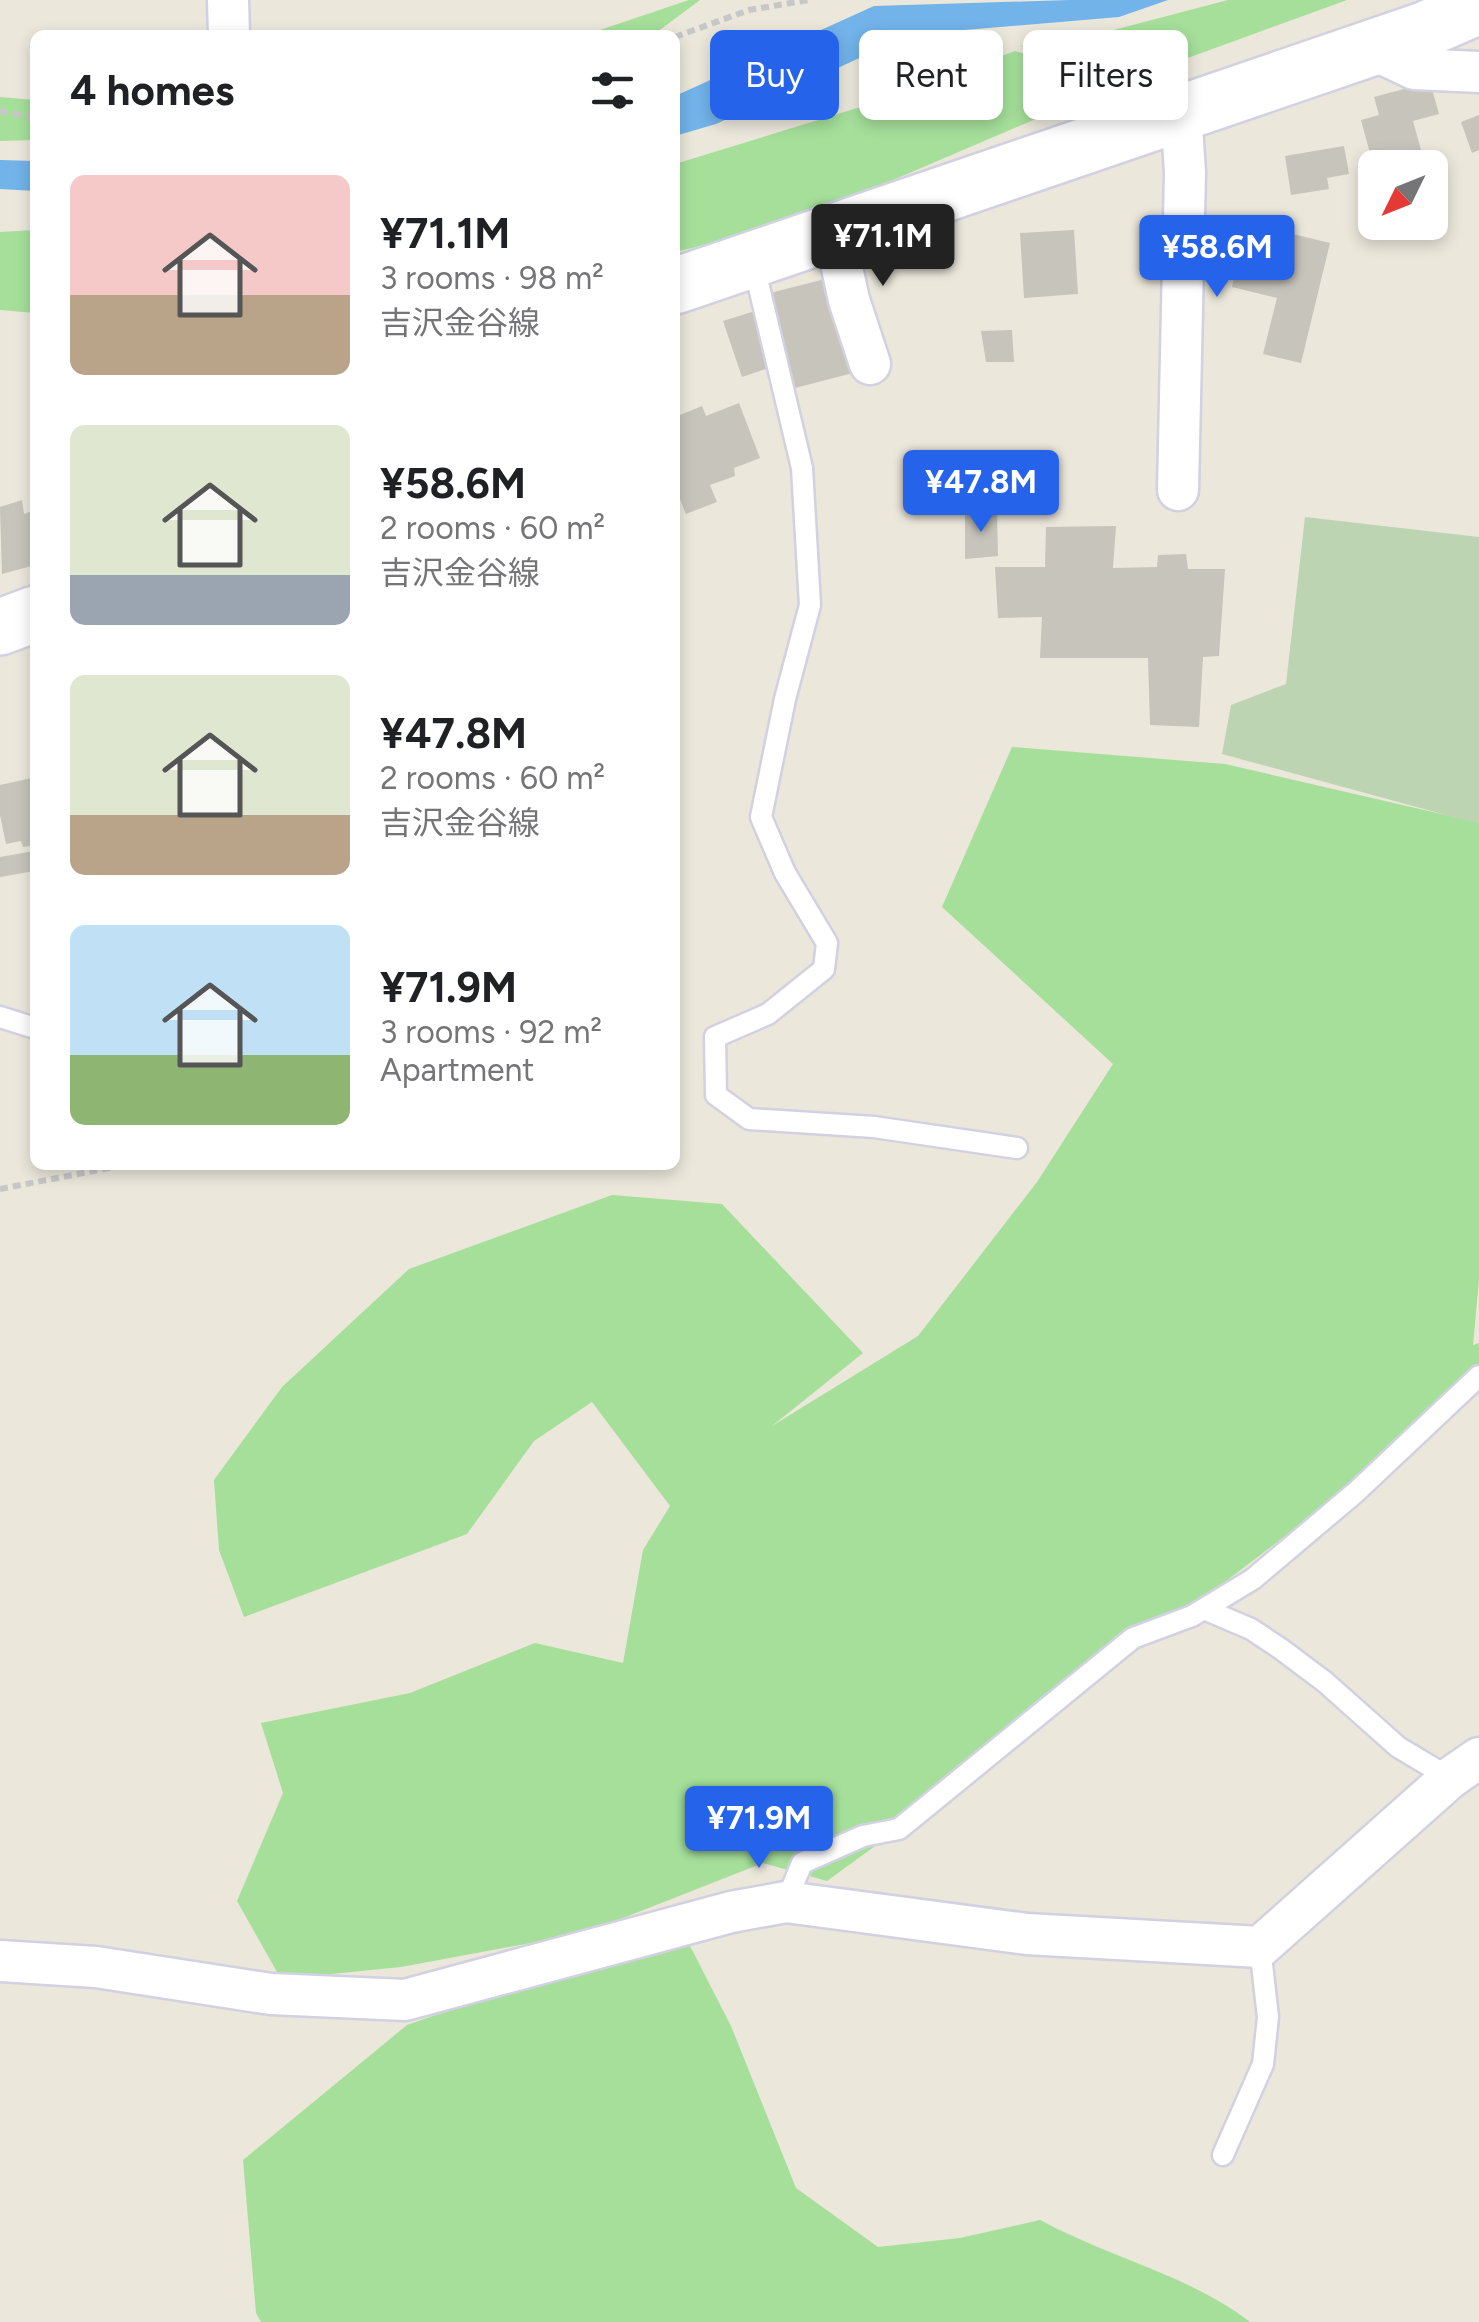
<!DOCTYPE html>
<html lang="en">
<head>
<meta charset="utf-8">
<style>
  body { margin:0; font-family:Figtree,"Noto Sans JP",sans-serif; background:#f2f2f2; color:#202124; height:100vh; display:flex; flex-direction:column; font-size:38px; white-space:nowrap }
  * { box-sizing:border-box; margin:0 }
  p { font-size:32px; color:#757577 }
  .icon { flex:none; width:55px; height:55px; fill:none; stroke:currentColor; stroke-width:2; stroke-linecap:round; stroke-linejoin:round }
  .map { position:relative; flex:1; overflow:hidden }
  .details { position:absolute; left:30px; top:30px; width:650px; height:1140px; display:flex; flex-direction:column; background:#fff; border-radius:15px; box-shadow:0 5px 15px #0003 }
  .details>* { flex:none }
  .top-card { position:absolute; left:710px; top:30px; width:618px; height:90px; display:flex; gap:20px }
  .needle { width:65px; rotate:227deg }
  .fabs { position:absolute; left:1358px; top:150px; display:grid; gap:20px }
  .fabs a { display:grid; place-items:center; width:90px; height:90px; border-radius:15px; background:#fff; box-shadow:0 5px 15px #0003; font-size:50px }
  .price { position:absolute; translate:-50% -85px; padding:0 22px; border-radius:10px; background:#2563eb; color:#fff; font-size:32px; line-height:65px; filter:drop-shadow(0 2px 5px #0008) }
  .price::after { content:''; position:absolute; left:50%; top:60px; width:30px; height:22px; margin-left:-15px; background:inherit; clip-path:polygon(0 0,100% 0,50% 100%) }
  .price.selected { background:#222; color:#fff }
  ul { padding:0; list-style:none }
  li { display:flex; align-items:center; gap:30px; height:250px; padding:0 40px }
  li span { display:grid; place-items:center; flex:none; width:280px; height:200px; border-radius:15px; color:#555 }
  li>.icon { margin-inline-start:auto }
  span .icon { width:120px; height:120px; fill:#fffc; stroke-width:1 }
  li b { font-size:42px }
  h2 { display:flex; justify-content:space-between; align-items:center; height:120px; padding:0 40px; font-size:42px }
  .chip { padding:0 35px; border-radius:15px; background:#fff; box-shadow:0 5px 15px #0003; font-size:35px; line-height:90px }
  .chip.selected { background:#2563eb; color:#fff }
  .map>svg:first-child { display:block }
</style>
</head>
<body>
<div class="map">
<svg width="1479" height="2322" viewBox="0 0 1479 2322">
  <rect width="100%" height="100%" fill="#ebe7db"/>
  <path fill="#a5df9a" d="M689,0H700L653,35H585Z
    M1228,0H1347L1122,82L788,225L675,252V164L880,101L1015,51L1099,75L1021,46L1087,37Z
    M0,97L35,100V140L0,141Z
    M35,230V313L0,310V232Z
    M1012,747L1225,764L1459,818H1479V1280L1473,1345L1479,1343V1388L948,1793L827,1881L763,1863L585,1933L401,1967L281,1979L237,1901L283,1793L261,1723L410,1693L535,1643L623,1663L643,1550L670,1506L592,1402L534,1441L467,1534L244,1617L219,1550L214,1480L282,1387L409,1269L612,1195L722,1204L863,1353L772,1426L918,1336L1037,1182L1113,1064L942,907Z
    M686,1938L731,2026L796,2188L878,2247L960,2238L1040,2220C1108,2257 1189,2275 1250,2322H261L256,2313L243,2160L407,2025L557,1973Z"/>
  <path fill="#bdd4b3" d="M1305,517L1479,537V824L1222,754L1231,705L1286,684Z"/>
  <path fill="#72b3e9" d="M1069,0H1168L1119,17L964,30L879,49L716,124L675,136V96L874,6Z
    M0,160L35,161V191L0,189Z"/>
  <path fill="#c6c4bb" d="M1430,82L1439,114L1413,121L1426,168H1374L1361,120L1379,115L1374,97Z
    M1479,115V150L1472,153L1461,122Z
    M1344,146L1349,174L1327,178L1329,189L1291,195L1285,156Z
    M1247,223L1330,243L1301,363L1263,354L1277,298L1232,287Z
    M1074,230L1078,294L1024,298L1020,233Z
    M829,278L853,373L795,388L770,293Z
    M755,311L774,366L742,377L723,321Z
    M1012,330L1014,362H986L981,331Z
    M739,403L760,458L734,468L735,476L710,485L717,502L686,514L675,487V483L679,482L675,470V417L702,406L706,416Z
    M22,500L24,514L35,510V565L2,574L0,507Z
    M965,511L997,512L998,556L965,559Z
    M1116,526L1113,568L1157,567L1158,555L1186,554L1188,569H1225L1219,656L1203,657L1199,727L1150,725L1148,658H1040L1042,617L998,618L995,567H1045L1046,527Z
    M32,778L35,845L23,847L21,841L6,844L0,815V785Z
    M34,851L35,871L0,877V857Z"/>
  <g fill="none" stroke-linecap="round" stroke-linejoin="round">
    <defs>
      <path id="lane" d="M753,262L802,468L810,605L785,699L761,817L785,873L827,943L824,969L768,1014L715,1037L716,1095L749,1119L874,1127L1017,1148
        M0,1017L35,1028
        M1204,1609L1251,1629L1281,1649L1325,1682L1398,1747L1450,1778
        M786,1902L802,1863L863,1836L899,1829L1133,1638L1192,1616L1253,1579L1356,1492L1479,1376
        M1223,2155L1263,2064L1268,2017L1260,1947"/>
      <path id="street" d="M228,0L229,35
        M1370,48L1414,69L1479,72
        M834,231L849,300L870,364
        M1178,490L1185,172L1181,112
        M0,1961L96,1967L271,1994L405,2000L731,1912L786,1902L1027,1934L1260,1947L1450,1778L1479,1758"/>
      <path id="secondary" d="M675,286L1424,30L1479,6
        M0,627L35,614"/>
    </defs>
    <use href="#lane" stroke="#d1d1e1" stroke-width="25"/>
    <use href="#street" stroke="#d1d1e1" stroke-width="45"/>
    <use href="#secondary" stroke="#d1d1e1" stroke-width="60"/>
    <path stroke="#c7c7c7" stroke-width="6" stroke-dasharray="8 5" stroke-linecap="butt" d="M675,37L749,10L809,0
      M0,111L35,118
      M0,1189L125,1165"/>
    <use href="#lane" stroke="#fff" stroke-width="20"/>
    <use href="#street" stroke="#fff" stroke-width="40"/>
    <use href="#secondary" stroke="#fff" stroke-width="55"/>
  </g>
</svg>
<div class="fabs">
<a><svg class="needle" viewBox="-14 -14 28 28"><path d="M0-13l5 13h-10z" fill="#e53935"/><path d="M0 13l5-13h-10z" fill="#757577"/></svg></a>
</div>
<b class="price selected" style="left:883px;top:289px">¥71.1M</b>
<b class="price" style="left:1217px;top:300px">¥58.6M</b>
<b class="price" style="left:981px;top:535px">¥47.8M</b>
<b class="price" style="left:759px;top:1871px">¥71.9M</b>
<div class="top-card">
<a class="chip selected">Buy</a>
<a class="chip">Rent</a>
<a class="chip">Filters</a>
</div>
<section class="details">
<h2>4 homes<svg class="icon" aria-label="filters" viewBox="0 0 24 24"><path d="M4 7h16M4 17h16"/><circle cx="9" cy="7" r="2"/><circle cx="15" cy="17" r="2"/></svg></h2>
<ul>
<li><span style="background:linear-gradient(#f6c9c9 60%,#b9a48a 0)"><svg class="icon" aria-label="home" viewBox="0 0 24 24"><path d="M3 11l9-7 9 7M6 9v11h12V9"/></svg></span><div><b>¥71.1M</b><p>3 rooms · 98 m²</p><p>吉沢金谷線</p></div></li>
<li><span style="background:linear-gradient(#dfe7d0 75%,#9aa5b1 0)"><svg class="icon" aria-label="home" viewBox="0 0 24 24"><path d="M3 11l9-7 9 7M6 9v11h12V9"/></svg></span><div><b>¥58.6M</b><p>2 rooms · 60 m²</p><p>吉沢金谷線</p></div></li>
<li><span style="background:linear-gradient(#dfe7d0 70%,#b9a48a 0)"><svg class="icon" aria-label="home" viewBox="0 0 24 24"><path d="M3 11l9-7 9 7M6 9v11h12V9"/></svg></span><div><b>¥47.8M</b><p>2 rooms · 60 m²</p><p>吉沢金谷線</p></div></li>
<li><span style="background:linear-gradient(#bfe0f5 65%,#8fb573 0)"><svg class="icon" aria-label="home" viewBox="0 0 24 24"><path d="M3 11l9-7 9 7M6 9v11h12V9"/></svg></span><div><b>¥71.9M</b><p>3 rooms · 92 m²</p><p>Apartment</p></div></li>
</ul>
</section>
</div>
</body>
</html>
